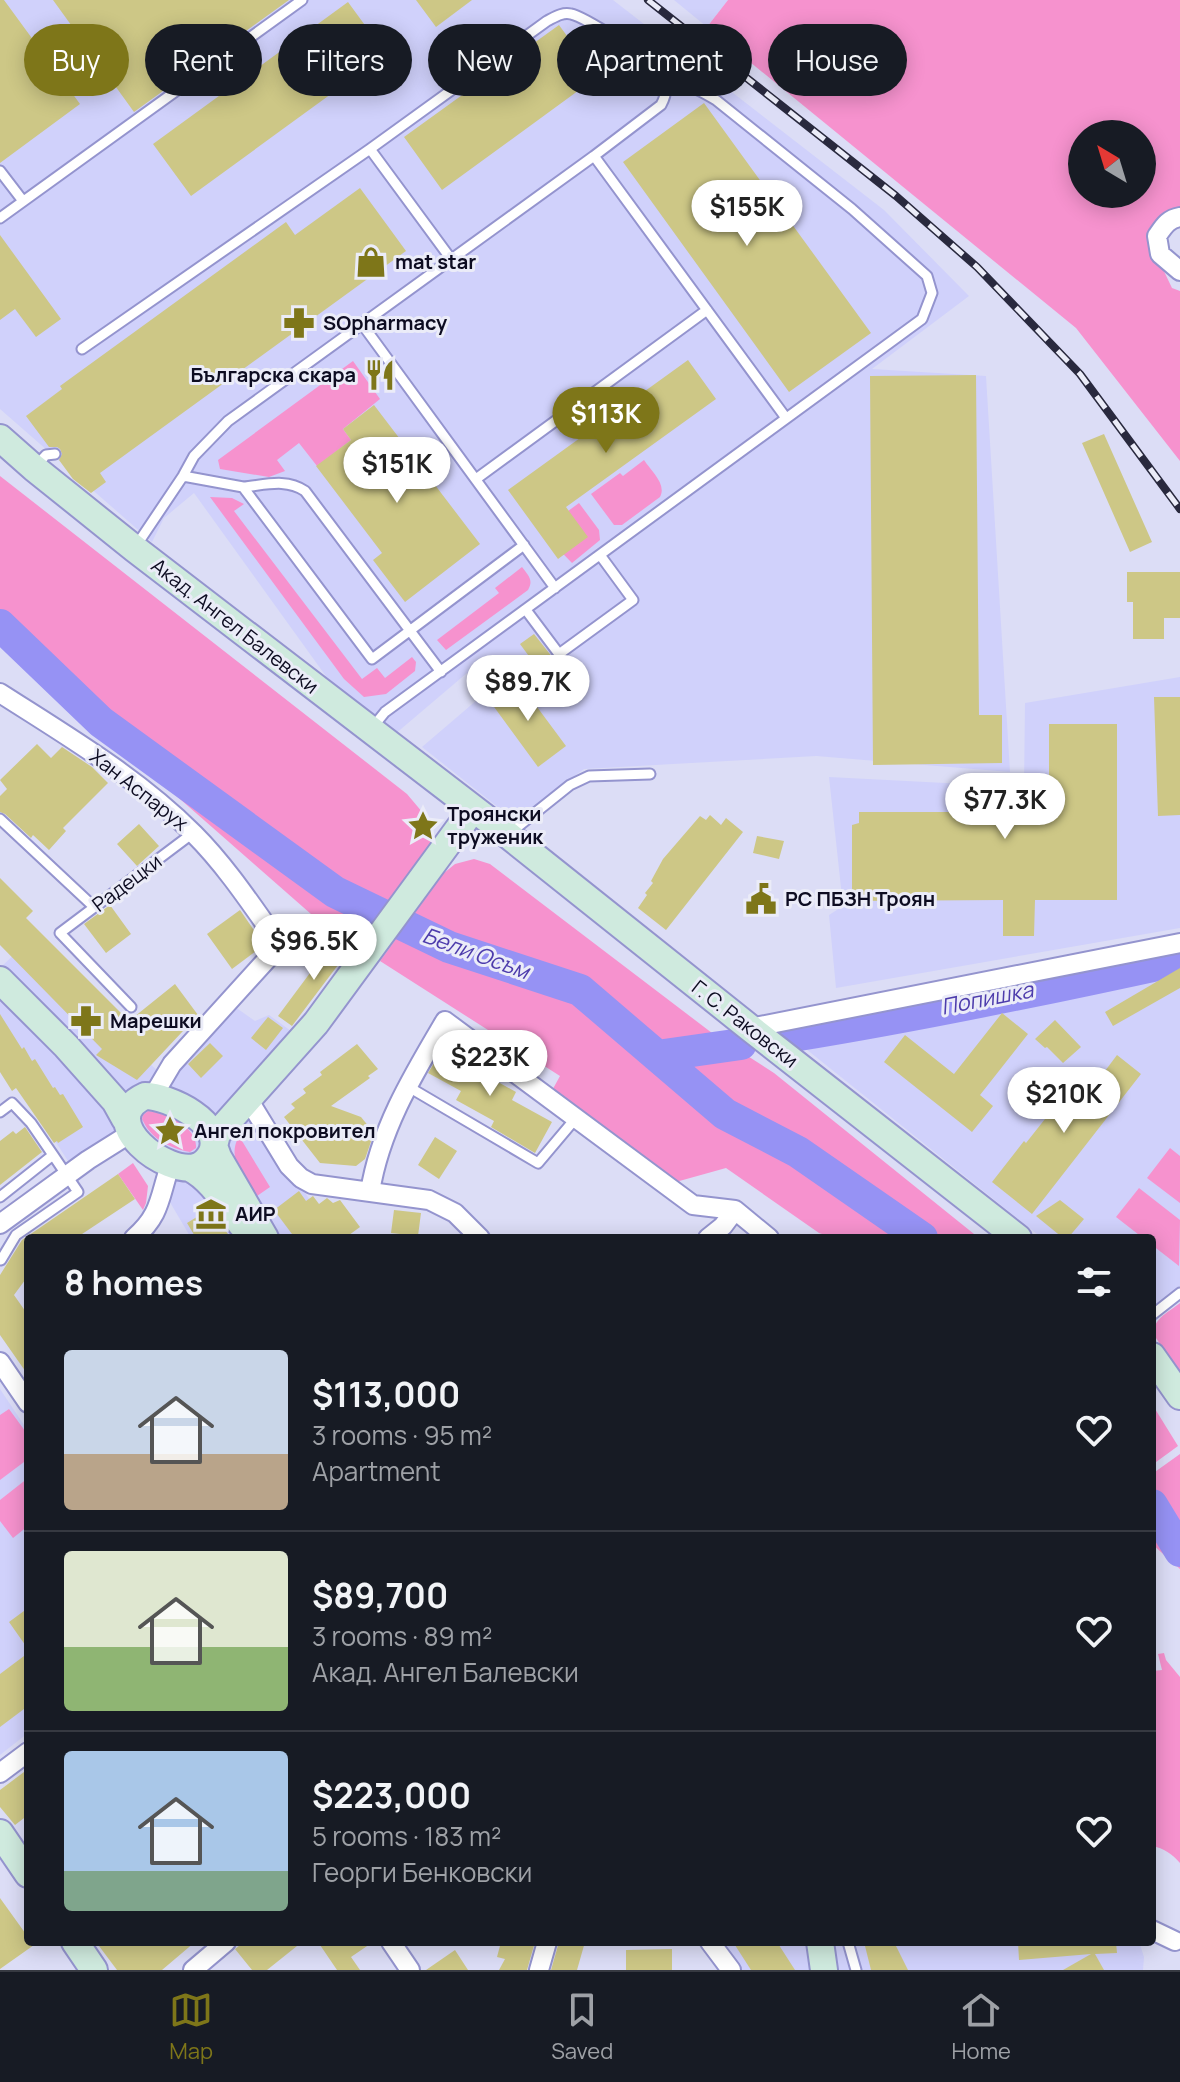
<!DOCTYPE html>
<html lang="en">
<head>
<meta charset="utf-8">
<style>
  body { margin:0; font-family:Manrope,sans-serif; background:#20242c; color:#f1f3f6; height:100vh; display:flex; flex-direction:column; font-size:30px; white-space:nowrap }
  * { box-sizing:border-box; margin:0 }
  p { font-size:26px; color:#9ea1a6 }
  .icon { flex:none; width:44px; height:44px; fill:none; stroke:currentColor; stroke-width:2; stroke-linecap:round; stroke-linejoin:round }
  .map { position:relative; flex:1; overflow:hidden }
  .panel { position:absolute; left:24px; top:1234px; width:1132px; height:712px; display:flex; flex-direction:column; background:#171b24; border-radius:8px; box-shadow:0 4px 20px #0003 }
  .panel>* { flex:none }
  .hud { position:absolute; left:24px; top:24px; width:1132px; height:72px; display:flex; gap:16px }
  .needle { width:52px; rotate:322deg }
  .tools { position:absolute; left:1068px; top:120px; display:grid; gap:16px }
  .tools a { display:grid; place-items:center; width:88px; height:88px; border-radius:50%; background:#171b24; box-shadow:0 4px 20px #0003; font-size:40px }
  .price { position:absolute; translate:-50% -68px; padding:0 18px; border-radius:28px; background:#fff; color:#222; font-size:26px; line-height:52px; filter:drop-shadow(0 2px 4px #0008) }
  .price::after { content:''; position:absolute; left:50%; top:48px; width:24px; height:18px; margin-left:-12px; background:inherit; clip-path:polygon(0 0,100% 0,50% 100%) }
  .price.current { background:#7e7619; color:#fff }
  ul { padding:0; list-style:none }
  li { display:flex; align-items:center; gap:24px; height:200px; padding:0 40px }
  li+li { border-top:2px solid #363941 }
  li span { display:grid; place-items:center; flex:none; width:224px; height:160px; border-radius:8px; color:#555 }
  li>.icon { margin-inline-start:auto }
  span .icon { width:96px; height:96px; fill:#fffc; stroke-width:1 }
  li b { font-size:34px }
  h2 { display:flex; justify-content:space-between; align-items:center; height:96px; padding:0 40px; font-size:34px }
  .tag { padding:0 28px; border-radius:36px; background:#171b24; box-shadow:0 4px 20px #0003; font-size:28px; line-height:72px }
  .tag.current { background:#7e7619; color:#fff }
  .menu { display:flex; justify-content:space-around; align-items:center; height:112px; border-top:2px solid #363941; background:#171b24; font-size:22px; color:#9ea1a6 }
  .menu a { display:grid; justify-items:center; gap:4px }
  .menu .current { color:#7e7619 }
  .map>svg:first-child { display:block }
</style>
</head>
<body>
<div class="map">
<svg width="1180" height="1970" viewBox="0 0 1180 1970">
  <rect width="100%" height="100%" fill="#dcddf6"/>
  <path fill="#d0d1fb" d="M0,0H613L884,210L969,296L872,369L986,376L1010,772L816,756L584,769L524,813L504,812L422,747L484,694L467,673L394,735L333,686L194,493L164,518L152,542L0,409Z
    M674,0H728L707,27Z
    M1180,677V928L836,988L829,915L843,906L829,777L1024,787L1025,703Z
    M24,945L162,1075L228,1002L255,1021L269,1015L295,1034L247,1105L335,1238H191L164,1192L165,1166L123,1131L72,1167L0,1057V968Z
    M1180,966V1286L1152,1308V1238H1042L796,1041L863,1035Z
    M0,1389L28,1431V1733L0,1755Z
    M710,1942H1139L1144,1957L1143,1970H730Z"/>
  <path fill="#f692ce" fill-rule="evenodd" d="M728,0H1180V211L1164,212L1149,240L1172,288L1180,291V461L1076,328L707,27ZM1082,134H1142V194H1082Z
    M353,361L380,399L343,429L351,440L317,466L299,443L277,460L285,471L269,477L220,469L218,460Z
    M644,460C651,471 667,484 660,497L622,525H614L591,494L620,473L623,476Z
    M0,476L407,794L423,813L421,819L416,826L433,841L352,950L0,641Z
    M210,497L232,498L244,504L234,511L362,679L377,668L385,678L412,657L416,662L415,671L386,694L364,697L344,679Z
    M579,503L599,530L600,540L572,563L541,531Z
    M522,567C528,575 534,580 528,590L446,650L437,640L499,593L495,588Z
    M474,859L490,864L712,1033L774,1073L979,1238H834L819,1233L726,1168L665,1185L549,1096L560,1076L380,961L444,873L455,864Z
    M1180,945V966L863,1035L796,1041L790,1037L789,1030L791,1028Z
    M148,1111C166,1113 198,1127 196,1148L190,1152C169,1148 151,1139 142,1119L143,1115Z
    M239,1136L270,1187L257,1196C244,1178 226,1159 239,1136Z
    M1170,1148L1180,1156V1203L1147,1178Z
    M133,1163L148,1186L146,1203L143,1210L118,1174Z
    M1139,1188L1180,1220L1179,1266L1152,1245V1238H1143L1116,1217Z
    M1180,1303V1374L1154,1335C1152,1319 1169,1312 1180,1303Z
    M1152,1404L1178,1446L1152,1465Z
    M9,1409L28,1435V1459L0,1480V1415Z
    M1180,1454V1569L1152,1544V1474Z
    M28,1478V1526L13,1538L0,1521V1500Z
    M1164,1653L1166,1660L1180,1677V1863C1172,1854 1164,1848 1152,1846V1671L1162,1670L1158,1654Z"/>
  <g fill="none" stroke-linecap="round" stroke-linejoin="round">
    <path stroke="#9692f4" stroke-width="32" d="M0,625L101,722L335,892L449,947L580,990L725,1114L798,1152L922,1238
      M793,1036C923,1015 1052,988 1180,960
      M657,1056L741,1044
      M1152,1505L1180,1551"/>
  </g>
  <path fill="#cdc786" d="M0,0H4L80,104L0,163Z
    M53,0H289L134,112Z
    M416,0H472L436,27Z
    M348,2L386,54L191,196L153,144Z
    M559,25L597,77L442,190L404,137Z
    M704,103L871,333L789,392L623,162Z
    M360,188L406,251L100,473L106,482L91,493L73,479L59,460L62,454L60,449L57,447H49L26,416L62,389L60,386L286,222L295,235Z
    M0,235L61,319L36,337L15,309L0,320Z
    M688,360L716,399L566,507L588,537L558,559L508,490Z
    M976,375L979,715H1002V763L873,765L870,376Z
    M374,405L480,544L405,602L373,560L382,553L316,466L351,440L343,429Z
    M1104,434L1152,542L1130,552L1082,443Z
    M1127,572H1180V618H1164V639H1133V602H1127Z
    M534,634L557,663L542,674L520,644Z
    M517,680L566,746L538,767L489,700Z
    M1154,697H1180V815L1158,816Z
    M1049,724H1117V900H1035L1034,936H1003V900L852,901V825L859,823V812H1049Z
    M37,744L51,758L62,747L92,767L108,783L63,828L66,831L49,850L33,835L31,838L5,814L0,812V796L7,789L0,780Z
    M710,815L721,825L726,818L743,832L666,930L638,908L647,895L645,893L653,883L651,881L663,859L700,816L706,820Z
    M139,824L159,846L137,866L117,844Z
    M757,836L784,841L779,859L753,853Z
    M0,878L33,911L26,918L129,1021L175,984L198,1015L137,1080L96,1055L102,1049L0,945Z
    M110,905L131,934L106,953L84,924Z
    M240,910L264,945L232,969L207,934Z
    M336,938L350,949L292,1026L278,1016Z
    M1180,968V988L1113,1026L1105,1012Z
    M1002,1013L1028,1034L980,1095L993,1106L972,1132L884,1062L905,1035L954,1074Z
    M0,1014L22,1049L24,1047L32,1061L35,1059L53,1088L55,1087L60,1095L63,1094L83,1127L58,1143L57,1141L54,1143L16,1088L12,1091L0,1072Z
    M268,1017L283,1028L266,1050L251,1038Z
    M1055,1020L1081,1047L1063,1063L1047,1047L1045,1048L1035,1039Z
    M447,1042L484,1065L480,1072L516,1092L512,1100L552,1122L535,1153L491,1127L494,1121L456,1100L461,1091L428,1073Z
    M210,1043L223,1056L201,1078L188,1064Z
    M357,1044L378,1069L368,1076L370,1078L331,1106L361,1117L374,1133L365,1159L356,1166L320,1163L284,1117L295,1108L291,1104L306,1093L303,1089L322,1075L320,1072Z
    M1117,1055L1141,1074L1032,1214L992,1182L1024,1141L1026,1143L1079,1076L1093,1087Z
    M25,1127L42,1152L0,1185V1141L13,1131L16,1134Z
    M435,1137L457,1151L439,1179L418,1165Z
    M118,1174L135,1199L76,1238H28V1276L14,1295L28,1315V1375L0,1335V1275L22,1240Z
    M299,1191L306,1201L313,1196L319,1204L327,1198L333,1203L340,1200L360,1227L345,1238H295L274,1210Z
    M1060,1200L1084,1219L1068,1238H1063L1036,1216Z
    M210,1209L228,1234L234,1238H196L187,1223Z
    M394,1210L421,1213L418,1236L391,1233Z
    M28,1608V1649L9,1622Z
    M28,1653V1706L0,1727V1674Z
    M28,1769V1815L15,1825L0,1807V1790Z
    M0,1898L28,1937V1942H31L34,1945L0,1969Z
    M96,1942H195L162,1970H117Z
    M244,1942H302L267,1970H252L235,1949Z
    M318,1942H373L351,1957L360,1970H337Z
    M501,1942H535L527,1970H499L505,1959L497,1957Z
    M559,1942H585L577,1970H551Z
    M733,1942H777L795,1970H751Z
    M864,1942H894L908,1970H871Z
    M1018,1942H1116L1117,1953L1095,1954L1104,1970H1063L1091,1954L1019,1960Z
    M672,1949V1970H626V1950Z
    M455,1950L468,1970H426Z"/>
  <g fill="none" stroke-linecap="round" stroke-linejoin="round">
    <defs>
      <path id="lane" d="M370,149L451,259
        M0,171L23,201
        M0,218L302,0
        M362,324L555,588
        M82,349L370,149L547,21C555,17 562,12 571,14C583,16 653,60 660,70C669,80 667,94 661,105L594,156
        M35,467L46,455L55,454
        M183,476L243,487L372,659L524,545
        M476,479L707,310
        M243,487C265,485 286,478 305,491L441,672
        M136,546L183,476L194,456L228,421L594,156L786,418
        M526,610L559,654L633,600L600,555
        M372,728L385,712L922,319L932,293L927,276L852,209L716,100C698,89 689,84 667,86
        M0,819L94,907
        M510,833L570,785L589,776L650,774
        M131,1007L60,933L193,833
        M407,1086L538,1163L576,1118
        M0,1112L12,1103L31,1123L53,1155
        M0,1197L53,1155L78,1192L16,1235L1,1260
        M1152,1315L1180,1293
        M848,1942L856,1970"/>
      <path id="street" d="M1180,217C1168,219 1164,226 1157,236L1160,254L1180,271
        M0,693C67,736 137,777 194,834C227,867 253,907 280,945L172,1064L153,1096
        M750,1028L1180,943
        M248,1099L289,1166L301,1178L312,1184L429,1200L455,1213L480,1238
        M370,1192C380,1129 413,1075 445,1021L693,1205L735,1210L769,1238
        M0,1224L88,1160L131,1133
        M134,1238C162,1214 159,1196 171,1163
        M708,1238L723,1226L735,1210
        M0,1362L28,1403
        M0,1773L28,1752
        M1152,1930L1175,1941
        M391,1942L410,1970
        M710,1942L731,1970
        M193,1970L226,1942
        M539,1970L547,1942"/>
      <path id="secondary" d="M0,438L34,468L135,549L508,835L750,1028L1018,1238
        M0,980L66,1046L115,1101L125,1119
        M145,1096C168,1096 227,1123 211,1154C208,1159 204,1164 198,1166C167,1178 93,1120 145,1096Z
        M190,1168C212,1179 226,1205 241,1224
        M265,1238L218,1157L214,1146L217,1134L316,1023L473,809
        M1152,1356L1180,1396
        M0,1833L28,1874
        M75,1942L94,1970
        M820,1942L824,1970"/>
    </defs>
    <use href="#lane" stroke="#9494ce" stroke-width="13"/>
    <use href="#street" stroke="#9494ce" stroke-width="22"/>
    <use href="#secondary" stroke="#9494ce" stroke-width="30"/>
    <use href="#lane" stroke="#fff" stroke-width="9"/>
    <use href="#street" stroke="#fff" stroke-width="18"/>
    <use href="#secondary" stroke="#cfeade" stroke-width="26"/>
    <defs>
      <path id="rail" d="M648,0L896,196L977,267L1080,374L1180,509"/>
    </defs>
    <use href="#rail" stroke="#29293e" stroke-width="8"/>
    <use href="#rail" stroke="#ebecf8" stroke-width="5" stroke-dasharray="15" stroke-linecap="butt"/>
  </g>
  <defs>
    <symbol id="shop-bare" viewBox="-9 -9 18 18"><path d="M-5-2.5h2.3a2.7 3.5 0 0 1 5.4 0H5L5.5 6h-11ZM-1.5-2.5h3a1.5 2.3 0 0 0-3 0Z" fill="#7e7619" stroke="#ebecf8" stroke-width="2.5" paint-order="stroke"/></symbol>
    <symbol id="pharmacy-bare" viewBox="-9 -9 18 18"><path d="M-2-6h4v4h4v4h-4v4h-4v-4h-4v-4h4Z" fill="#7e7619" stroke="#ebecf8" stroke-width="2.5" paint-order="stroke"/></symbol>
    <symbol id="restaurant-bare" viewBox="-9 -9 18 18"><path d="M-5-6h1v4h1v-4h1v4h1v-4h1v5L-1.5 .5V6h-2V.5L-5-1ZM5-6V6H3V1.5H1.5Q1.5-4 5-6Z" fill="#7e7619" stroke="#ebecf8" stroke-width="2.5" paint-order="stroke"/></symbol>
    <symbol id="sight-bare" viewBox="-9 -9 18 18"><path d="M0-6L1.8-2.2L6-1.7L2.9 1.2L3.7 5.4L0 3.3L-3.7 5.4L-2.9 1.2L-6-1.7L-1.8-2.2Z" fill="#7e7619" stroke="#ebecf8" stroke-width="2.5" paint-order="stroke"/></symbol>
    <symbol id="civic-bare" viewBox="-9 -9 18 18"><path d="M-.6-6.5H3V-4.5H.6V-3L4-1V1h2V6H-6V1h2V-1L-.6-3ZM-1.2 2.5V6h2.4V2.5Z" fill="#7e7619" stroke="#ebecf8" stroke-width="2.5" paint-order="stroke"/></symbol>
    <symbol id="museum-bare" viewBox="-9 -9 18 18"><path d="M0-6L6-3V-2H-6V-3ZM-5-1h2V3h-2ZM-1-1h2V3h-2ZM3-1h2V3H3ZM-6 4H6V6H-6Z" fill="#7e7619" stroke="#ebecf8" stroke-width="2.5" paint-order="stroke"/></symbol>
  </defs>
  <g fill-rule="evenodd">
    <use href="#shop-bare" x="349" y="240" width="44" height="44"/>
    <use href="#pharmacy-bare" x="277" y="301" width="44" height="44"/>
    <use href="#restaurant-bare" x="358" y="353" width="44" height="44"/>
    <use href="#sight-bare" x="401" y="804" width="44" height="44"/>
    <use href="#civic-bare" x="739" y="877" width="44" height="44"/>
    <use href="#pharmacy-bare" x="64" y="999" width="44" height="44"/>
    <use href="#sight-bare" x="148" y="1109" width="44" height="44"/>
    <use href="#museum-bare" x="189" y="1192" width="44" height="44"/>
  </g>
  <g text-anchor="middle" stroke-width="6" stroke-linejoin="round" paint-order="stroke">
    <g font-size="20" font-weight="bold" fill="#0d0c21" stroke="#ebecf8" text-anchor="start">
      <text x="395" y="269">mat star</text>
      <text x="323" y="330">SOpharmacy</text>
      <text x="356" y="382" text-anchor="end">Българска скара</text>
      <text x="447" y="821">Троянски<tspan x="447" dy="23">труженик</tspan></text>
      <text x="785" y="906">РС ПБЗН Троян</text>
      <text x="110" y="1028">Марешки</text>
      <text x="194" y="1138">Ангел покровител</text>
      <text x="235" y="1221">АИР</text>
    </g>
    <g font-size="20" fill="#0d0c21" stroke="#ebecf8">
      <text transform="translate(235 626) rotate(38)" y="7">Акад. Ангел Балевски</text>
      <text transform="translate(139 790) rotate(38)" y="7">Хан Аспарух</text>
      <text transform="translate(127 883) rotate(-37)" y="7">Радецки</text>
      <text transform="translate(745 1024) rotate(38)" y="7">Г. С. Раковски</text>
    </g>
    <g font-size="22" font-style="italic" fill="#4d3cac" stroke="#ebecf8">
      <text transform="translate(476 953) rotate(20)" y="8">Бели Осъм</text>
      <text transform="translate(987 998) rotate(-11)" y="8">Попишка</text>
    </g>
  </g>
</svg>
<div class="tools">
<a><svg class="needle" viewBox="-14 -14 28 28"><path d="M0-13l5 13h-10z" fill="#e53935"/><path d="M0 13l5-13h-10z" fill="#9ea1a6"/></svg></a>
</div>
<b class="price" style="left:747px;top:248px">$155K</b>
<b class="price current" style="left:606px;top:455px">$113K</b>
<b class="price" style="left:397px;top:505px">$151K</b>
<b class="price" style="left:528px;top:723px">$89.7K</b>
<b class="price" style="left:1005px;top:841px">$77.3K</b>
<b class="price" style="left:314px;top:982px">$96.5K</b>
<b class="price" style="left:490px;top:1098px">$223K</b>
<b class="price" style="left:1064px;top:1135px">$210K</b>
<div class="hud">
<a class="tag current">Buy</a>
<a class="tag">Rent</a>
<a class="tag">Filters</a>
<a class="tag">New</a>
<a class="tag">Apartment</a>
<a class="tag">House</a>
</div>
<section class="panel">
<h2>8 homes<svg class="icon" aria-label="filters" viewBox="0 0 24 24"><path d="M4 7h16M4 17h16"/><circle cx="9" cy="7" r="2"/><circle cx="15" cy="17" r="2"/></svg></h2>
<ul>
<li><span style="background:linear-gradient(#c9d6e8 65%,#b9a48a 0)"><svg class="icon" aria-label="home" viewBox="0 0 24 24"><path d="M3 11l9-7 9 7M6 9v11h12V9"/></svg></span><div><b>$113,000</b><p>3 rooms · 95 m²</p><p>Apartment</p></div><svg class="icon" aria-label="heart" viewBox="0 0 24 24"><path d="M12 20l-8-8c-3-5 5-10 8-4 3-6 11-1 8 4z"/></svg></li>
<li><span style="background:linear-gradient(#dfe7d0 60%,#8fb573 0)"><svg class="icon" aria-label="home" viewBox="0 0 24 24"><path d="M3 11l9-7 9 7M6 9v11h12V9"/></svg></span><div><b>$89,700</b><p>3 rooms · 89 m²</p><p>Акад. Ангел Балевски</p></div><svg class="icon" aria-label="heart" viewBox="0 0 24 24"><path d="M12 20l-8-8c-3-5 5-10 8-4 3-6 11-1 8 4z"/></svg></li>
<li><span style="background:linear-gradient(#a9c7e8 75%,#7fa58c 0)"><svg class="icon" aria-label="home" viewBox="0 0 24 24"><path d="M3 11l9-7 9 7M6 9v11h12V9"/></svg></span><div><b>$223,000</b><p>5 rooms · 183 m²</p><p>Георги Бенковски</p></div><svg class="icon" aria-label="heart" viewBox="0 0 24 24"><path d="M12 20l-8-8c-3-5 5-10 8-4 3-6 11-1 8 4z"/></svg></li>
</ul>
</section>
</div>
<nav class="menu">
<a class="current"><svg class="icon" aria-label="map" viewBox="0 0 24 24"><path d="M3 6l6-2 6 2 6-2v14l-6 2-6-2-6 2zM9 4v14M15 6v14"/></svg>Map</a>
<a><svg class="icon" aria-label="saved" viewBox="0 0 24 24"><path d="M7 4h10v16l-5-4-5 4z"/></svg>Saved</a>
<a><svg class="icon" aria-label="home" viewBox="0 0 24 24"><path d="M3 11l9-7 9 7M6 9v11h12V9"/></svg>Home</a>
</nav>
</body>
</html>
